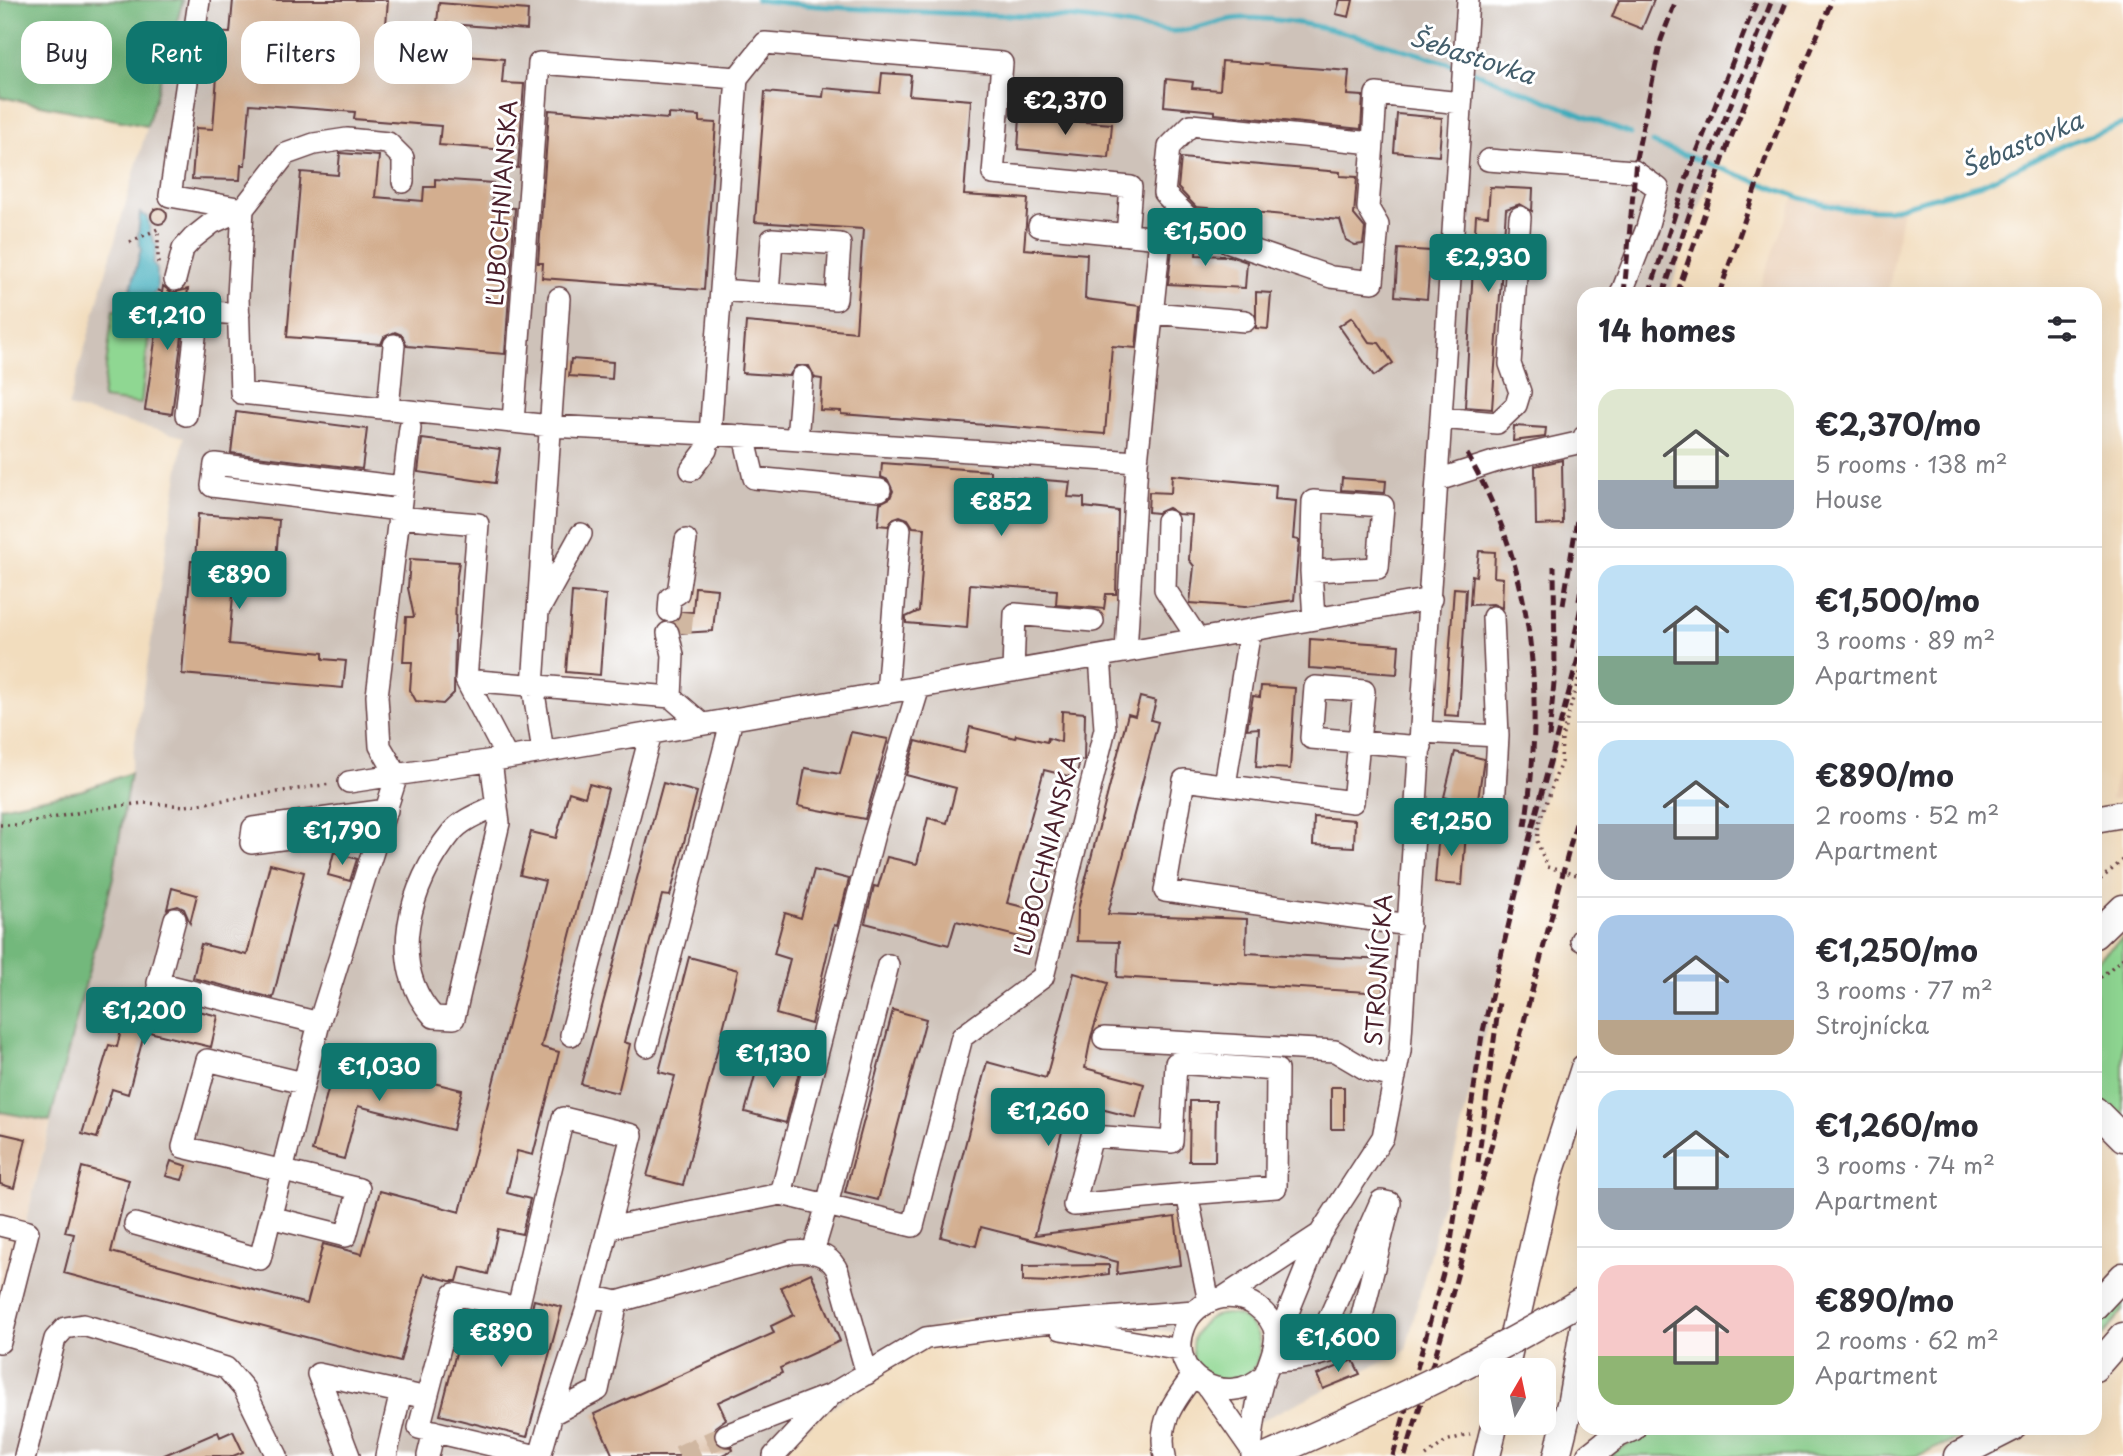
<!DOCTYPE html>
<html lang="en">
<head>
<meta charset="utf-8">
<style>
  body { margin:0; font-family:"Playpen Sans",sans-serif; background:#f2f2f3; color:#2b2b33; height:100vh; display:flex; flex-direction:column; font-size:26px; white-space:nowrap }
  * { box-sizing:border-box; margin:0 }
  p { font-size:23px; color:#7c7c81 }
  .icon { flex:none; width:38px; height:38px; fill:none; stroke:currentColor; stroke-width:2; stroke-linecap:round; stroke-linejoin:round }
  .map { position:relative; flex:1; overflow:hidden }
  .panel { position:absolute; left:1577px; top:287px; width:525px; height:1148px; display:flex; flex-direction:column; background:#fff; border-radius:21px; box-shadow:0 7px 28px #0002 }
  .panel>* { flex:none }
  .banner { position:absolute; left:21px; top:21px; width:665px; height:63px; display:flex; gap:14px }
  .needle { width:46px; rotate:9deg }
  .buttons { position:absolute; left:1479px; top:1358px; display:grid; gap:14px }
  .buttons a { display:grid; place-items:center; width:77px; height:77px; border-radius:14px; background:#fff; box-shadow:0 7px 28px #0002; font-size:35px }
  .price { position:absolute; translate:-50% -60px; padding:0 16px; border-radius:7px; background:#0f766e; color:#fff; font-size:23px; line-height:46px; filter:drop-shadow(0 2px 4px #0008) }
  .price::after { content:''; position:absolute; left:50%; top:42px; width:21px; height:16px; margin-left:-10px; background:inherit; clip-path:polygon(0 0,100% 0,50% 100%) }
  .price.on { background:#222; color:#fff }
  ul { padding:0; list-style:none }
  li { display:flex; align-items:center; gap:21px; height:175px; padding:0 21px }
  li+li { border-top:2px solid #e1e1e2 }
  li span { display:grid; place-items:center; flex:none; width:196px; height:140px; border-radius:21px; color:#555 }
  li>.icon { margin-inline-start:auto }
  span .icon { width:84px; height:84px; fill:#fffc; stroke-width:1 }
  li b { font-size:30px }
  h2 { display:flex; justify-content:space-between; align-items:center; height:84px; padding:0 21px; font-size:30px }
  .tag { padding:0 24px; border-radius:21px; background:#fff; box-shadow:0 7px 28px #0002; font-size:24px; line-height:63px }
  .tag.on { background:#0f766e; color:#fff }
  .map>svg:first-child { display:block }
</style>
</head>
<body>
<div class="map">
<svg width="2123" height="1456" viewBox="0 0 2123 1456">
  <rect width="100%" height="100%" fill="#fff"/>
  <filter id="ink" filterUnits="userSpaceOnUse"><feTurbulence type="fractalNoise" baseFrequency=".0143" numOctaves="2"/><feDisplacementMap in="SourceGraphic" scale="14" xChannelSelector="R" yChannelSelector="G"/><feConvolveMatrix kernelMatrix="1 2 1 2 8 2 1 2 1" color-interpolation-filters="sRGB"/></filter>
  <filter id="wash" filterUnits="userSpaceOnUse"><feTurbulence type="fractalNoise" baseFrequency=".00686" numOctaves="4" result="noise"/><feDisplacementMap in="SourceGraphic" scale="28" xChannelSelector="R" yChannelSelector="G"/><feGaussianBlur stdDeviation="1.57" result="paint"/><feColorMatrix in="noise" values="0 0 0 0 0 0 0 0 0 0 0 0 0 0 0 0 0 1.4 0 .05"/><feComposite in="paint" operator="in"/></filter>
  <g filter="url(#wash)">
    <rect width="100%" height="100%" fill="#f2ddbe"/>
    <path fill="#e9cfb6" d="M1794,196L1903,208L1888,294H1757Z
      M2123,744V798L2111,799Z
      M0,1112L50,1121L0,1323Z"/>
    <path fill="#cec2b9" d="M183,0H1791L1777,24L1685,241L1670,294H1584V634L1406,1350L1246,1428L1239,1391L1278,1346L1258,1298L1185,1305L1173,1332L1022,1311L961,1320L924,1333L772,1456H0V1323L113,877L184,437L68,407Z"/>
    <path fill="#8fd792" stroke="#6c7b5e" stroke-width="2" d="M113,310L151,315L141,404L102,399Z
      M2123,937V1120L2095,1097V962Z
      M2123,1293V1310L2095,1346V1320Z
      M1192 1348a34 34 0 1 1 68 0a34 34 0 1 1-68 0Z
      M1658,1428H1982L1917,1456H1608Z"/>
    <path fill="#73b87c" stroke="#5e6c54" stroke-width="2" d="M0,0H183L147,126L0,97Z
      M130,773L113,877L50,1121L0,1112V807L83,790Z"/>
    <path fill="#3dabbb" stroke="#446573" stroke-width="2" d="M140,213L148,217L150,233L157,247L153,263L157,270V291L150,298L146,297L143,303L129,296L141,249L138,237Z"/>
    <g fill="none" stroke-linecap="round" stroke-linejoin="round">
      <path stroke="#3dabbb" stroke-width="5" d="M757,0C859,12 961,13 1064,17C1099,19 1134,28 1169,31C1197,33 1219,17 1246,18C1315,19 1392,46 1458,66
        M1467,69L1630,134
        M1652,143L1801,198L1843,209L1888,210L1982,184L2071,142L2123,124"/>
    </g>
    <g id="blocks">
      <path fill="#d3ae8f" d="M233,0H388L382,74L425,77L427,53L504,59L502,83L524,84L518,168L506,167L507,150L439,145L441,126L354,119L355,112L250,104L245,165H241L240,180L192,179L196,128L213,129L218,63L203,62L208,32L230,33Z
        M1340,0H1353L1349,17L1336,14Z
        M1619,0H1654L1642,29L1612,17Z
        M439,3L528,10L527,30L437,23Z
        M1222,61L1349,71L1347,95L1363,96L1361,129L1215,114V111L1164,106L1166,79L1193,82L1192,88L1220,90Z
        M882,73L911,75L909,95L971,100L964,195L1028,199L1024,249L1087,254L1085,299L1140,306L1136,348L1112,346L1105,434L841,414V411L820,410L822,379L815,378L809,366H796L789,376L742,373L746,322L856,332L863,229L755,222L765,92L823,97L824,88L880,93Z
        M549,110L668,119V114L700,116V122L716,123L704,290L542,278L543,263H538Z
        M1397,114L1442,118L1439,156L1394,152Z
        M1020,117L1112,124L1109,158L1018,149Z
        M340,153L379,156L375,197L423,201L424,187H435V179L493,183L492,207L515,208L505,354L407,346L402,335L395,332L384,337L381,344L287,337L301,172L338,175Z
        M1181,158L1340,172V176L1357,177L1354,215L1365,228L1363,244L1355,245L1346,240L1340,220L1196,207L1178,188Z
        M1490,187L1533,189L1532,211L1520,204L1506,209L1492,409L1465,407L1476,215L1488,216Z
        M151 216a8 8 0 1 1 16 0a8 8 0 1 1-16 0Z
        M1173,240L1193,242L1197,244L1196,255L1230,256L1247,262L1245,288L1168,284Z
        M1398,249L1431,251L1427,299L1395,296Z
        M163,286L172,293L188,289L172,414L145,410Z
        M1256,292L1271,293L1268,329L1256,328Z
        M1352,317L1369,342L1379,343L1393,363L1374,376L1339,326Z
        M571,359L613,362L612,379L569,376Z
        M236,412L367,429L362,469L231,453Z
        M1514,426L1546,428L1545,437L1513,441Z
        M422,439L500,449L495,483L418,472Z
        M1562,460L1563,524L1536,525L1535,466Z
        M882,463L990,471V476L1070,482L1068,497L1084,498V507L1118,511L1116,594H1106L1104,609L1095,608L1056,605L1057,590L970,584L967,628L906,623V617L919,611L925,528L913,527L908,519L900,516L894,518L888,526L878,525L880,503L890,498L893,491L888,480L881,477Z
        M1172,475L1276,485L1275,499L1296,501L1293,539L1299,540L1294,600L1245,607L1190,603L1194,566L1189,560L1192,515L1178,514L1168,508L1157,513L1148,512L1149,492L1171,493Z
        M1342,478L1386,481L1385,493L1341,490Z
        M198,514L279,520L276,561L236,558L229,644L323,653V659L346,661L343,688L182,674L191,561H195Z
        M1479,551L1495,552L1494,577L1503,578L1502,608L1493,604L1470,605L1472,575L1476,576Z
        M410,559L459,562L456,583L454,693L443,704L416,701L410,690L412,662H403L406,617H414L408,588Z
        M695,587L717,589L713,631L682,633L675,622L682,612H693Z
        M1454,588L1466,589L1459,716L1445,715Z
        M572,592L606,595L600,675L566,672Z
        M1310,639L1399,645L1397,674L1309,668Z
        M1261,686L1295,688L1290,769L1256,767L1259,728L1247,729L1253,696L1260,697Z
        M1140,697L1156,701L1151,720L1158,722L1108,914L1247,919L1246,953L1385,960L1384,993L1117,977L1119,942L1077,941L1078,909L1128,714L1135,716Z
        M1062,711L1085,713L1084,761L1080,760L1076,778L1044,770L1007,903L1040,911L1032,940L956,921L949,945L865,923L874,886L878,887L887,857L917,864L928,818L947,823L956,788L906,775L916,741L964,753L970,727L1015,738L1016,735L1047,742L1048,738L1061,742Z
        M851,732L888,739L865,819L798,806L805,768L840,774Z
        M1455,752L1484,759L1477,806L1444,797Z
        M663,783L697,792L670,896L662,895L624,1042L630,1044L618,1093L581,1084Z
        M589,784L608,789L541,1047L559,1052L533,1155L517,1151L507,1193L530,1199L522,1234L498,1229L488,1274L461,1267L457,1281H450L424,1274L400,1362L64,1273L74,1234L65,1232L82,1167L129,1180L111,1252L307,1304L323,1244L362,1254L380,1191L460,1212L545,881L520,875L531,832L556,838L569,792L585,797Z
        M1314,817L1355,820L1354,847L1313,845Z
        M1439,830L1466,832L1462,885L1435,883Z
        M334,852L357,859L350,881L328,875Z
        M270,864L304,872L273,998L193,978L201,944L247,955Z
        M814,870L849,879L837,926L834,925L811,1024L776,1014L790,959L774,954L785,913L801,918Z
        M172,888L197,895L190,923L184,909L178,906L167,909Z
        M689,957L738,970L683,1185L647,1176L675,1076L659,1072Z
        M1074,973L1108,983L1091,1037L1085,1068L1144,1084L1136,1118L1070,1101L1035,1235L1175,1217L1181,1265L1117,1274L1118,1262L981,1227L976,1246L941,1237L987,1062L1046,1078Z
        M130,993L218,1016L211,1047L145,1031L128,1094L112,1089L97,1138L82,1134L109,1045L117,1047Z
        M893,1010L926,1019L878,1200L845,1192Z
        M760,1057L800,1068L786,1123L745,1112Z
        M336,1059L462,1090L453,1130L358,1106L344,1159L312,1151Z
        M1331,1087H1344V1129H1331Z
        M1190,1101H1216L1215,1161H1189Z
        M0,1133L26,1139L14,1188L0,1184Z
        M171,1161L187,1166L182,1180L166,1176Z
        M1109,1265V1274L1052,1282L1023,1281V1266Z
        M811,1273L840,1341L780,1368L782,1373L718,1402L726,1419L715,1427L714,1439L718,1446L732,1447L733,1450L720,1456H613L594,1414L774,1333L771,1326L794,1315L781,1287Z
        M534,1300L562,1307L527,1437L440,1415L467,1310L529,1321Z
        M1353,1360L1360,1374L1323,1389L1317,1375Z
        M233,1431L243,1452L233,1456H162L218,1432L220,1437Z"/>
    </g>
  </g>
  <g filter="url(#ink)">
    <use href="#blocks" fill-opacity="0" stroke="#633c41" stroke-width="2"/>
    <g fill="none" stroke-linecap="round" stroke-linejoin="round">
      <path stroke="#d0b7a1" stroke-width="21" stroke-dasharray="21 10" stroke-linecap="butt" d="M681,633L683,612
        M679,1456L726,1435"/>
      <defs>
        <path id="minor" d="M199,1L170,196L243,209L238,297L241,393L550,426L710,434L737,78
          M737,78L765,43L1002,63L993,174L1131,187L1127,235
          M1373,143L1368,208L1378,225L1373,282L1331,277L1203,233L1164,193L1169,147L1191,125L1373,143L1376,94L1461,103
          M1488,160L1634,171L1658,188L1647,228L1621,294
          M1039,226L1160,238L1137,462L1126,652
          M175,280L183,249L193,238L212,223L243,209L286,154L314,144L347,139L388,143L403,158V182
          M721,290L836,299L840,244L772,239L768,294
          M1152,313L1245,321
          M388,408L394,345
          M186,415L198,311L239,314
          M1441,418L1497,423L1516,405L1520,392L1510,364L1520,217
          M513,422L539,63L737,78
          M744,436L754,478L880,490
          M797,440L802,377
          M691,470L706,450L710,434L1137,462
          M1438,480L1497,461L1582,442L1584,437
          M399,510L212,486L215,464L402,487
          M398,517L478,524L466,680
          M1167,521L1165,589L1198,639
          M1311,571L1378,568L1383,506L1313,501L1311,571L1314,619
          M540,608L581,534
          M669,611L670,598L678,593L686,540
          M668,633L673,655L671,697
          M1013,671L1015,614L1093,621
          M887,693L900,529
          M1422,732L1498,736L1493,617
          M543,752L533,686L559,298
          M507,758L466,680L671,697L702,724
          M491,761L499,823L454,1018L434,1017C386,965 409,885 451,833C462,819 481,813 497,805
          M349,782L507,758L1431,599
          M1225,785L1250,630
          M1494,807L1498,736
          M337,817L333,832L251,843L253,828L387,810
          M175,919L158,983L319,1023
          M1409,925L1165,891L1184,780L1353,802L1364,691L1315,687L1311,738L1421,747
          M1581,940L1584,941
          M888,965L827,1205L781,1194L874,834L919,687
          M571,1035L651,733
          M1104,1038L1335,1051L1369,1071L1395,1077
          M647,1046L732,719
          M1187,1194L1276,1187L1277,1070L1176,1063L1172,1142L1092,1136L1074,1205L1187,1194L1209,1302
          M270,1217L346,1236L359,1189L183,1147L207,1060L303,1083
          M135,1224L260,1259L319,1023L397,775L380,746L377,696L410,428
          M0,1225L28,1232L0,1342
          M608,1228L781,1194
          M813,1252L827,1205L913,1226L962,1037L1043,977L1105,729L1100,656
          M1224,1297L1320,1234
          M1061,1329L1181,1350
          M1275,1344L1320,1234L1383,1137L1400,1051L1468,0
          M1272,1361C1302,1361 1326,1353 1355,1344L1390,1203L1381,1201L1312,1357
          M1207,1386L1251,1449
          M552,1414L591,1296
          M726,1435L827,1396
          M25,1456L55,1339L65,1328L83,1325L226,1368L244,1389L277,1456
          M349,1456L318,1374L427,1398
          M386,1456L401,1392
          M428,1456L434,1431
          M537,1456L419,1428L454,1294L518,1308L563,1118L632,1135L591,1296L617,1302L792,1252C811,1250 830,1253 838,1272L867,1374
          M540,1456L552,1414L598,1390L617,1302
          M774,1456L832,1394L926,1338L1031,1324L1194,1311
          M1165,1456C1157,1423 1174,1401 1193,1376
          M1252,1456C1250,1438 1258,1395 1264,1377C1273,1350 1288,1330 1256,1306C1245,1298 1229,1295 1216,1299C1202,1303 1190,1313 1185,1326C1164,1377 1228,1410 1264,1375"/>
        <path id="major" d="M2095,819L2123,814
          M2095,935L2123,908
          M2095,1110L2123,1138
          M2095,1306L2123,1276
          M2095,1368L2123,1336
          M1505,1370L1548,1180L1584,1068
          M1487,1456L1495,1423
          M1557,1456L1571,1400L1584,1325
          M1590,1456L1618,1434L1632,1428
          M1957,1456L2012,1428"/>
      </defs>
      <use href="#minor" stroke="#633c41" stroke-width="24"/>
      <use href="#major" stroke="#633c41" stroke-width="29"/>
      <path stroke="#633c41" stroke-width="3.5" stroke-dasharray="2 5" stroke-linecap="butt" d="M130,242L158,229V268
        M135,313L136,307L155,299L160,290
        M1584,659L1562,738L1561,762L1539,823L1537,841L1547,867L1584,877
        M0,825H17L102,808L144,803L186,806L330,784
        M2095,884L2123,860
        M2095,982L2123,958
        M1426,1456L1446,1441L1470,1434"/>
      <use href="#minor" stroke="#fff" stroke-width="21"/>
      <use href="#major" stroke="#fff" stroke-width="26"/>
      <path stroke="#4a1f2b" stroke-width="5" stroke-dasharray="10 5" stroke-linecap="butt" d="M1624,294L1636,159L1661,40L1676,0
        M1649,294L1687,177L1757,0
        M1663,294L1700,182L1772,0
        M1677,294L1728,145L1787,0
        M1719,294L1766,158L1832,0
        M1467,454C1535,570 1545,695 1525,826
        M1579,601L1584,567
        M1563,605L1584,477
        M1572,648L1584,593
        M1549,737L1555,672L1554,566
        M1478,1162L1499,1002
        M1393,1456L1450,1248L1482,1035L1528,844L1584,636
        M1405,1456L1442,1333L1584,793"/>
      <defs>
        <path id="major-bridge" d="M1268,1456C1375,1409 1485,1360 1584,1299"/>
      </defs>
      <use href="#major-bridge" stroke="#633c41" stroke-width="29" stroke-linecap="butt"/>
      <use href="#major-bridge" stroke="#fff" stroke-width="26"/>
    </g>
  </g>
  <g text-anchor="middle" stroke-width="6" stroke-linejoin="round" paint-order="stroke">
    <g font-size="23" fill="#4a1f2b" stroke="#fff">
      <text transform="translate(502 203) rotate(-86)" y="8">ĽUBOCHNIANSKA</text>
      <text transform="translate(1047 855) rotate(-76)" y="8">ĽUBOCHNIANSKA</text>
      <text transform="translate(1379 970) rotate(-86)" y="8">STROJNÍCKA</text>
    </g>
    <g font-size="24" font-style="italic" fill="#445e6c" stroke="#fff">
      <text transform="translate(1472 57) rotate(18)" y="8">Šebastovka</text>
      <text transform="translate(2022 145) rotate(-23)" y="8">Šebastovka</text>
    </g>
  </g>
</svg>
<div class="buttons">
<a><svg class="needle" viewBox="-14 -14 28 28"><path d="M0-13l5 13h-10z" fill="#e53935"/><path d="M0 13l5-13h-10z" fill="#7c7c81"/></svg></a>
</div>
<b class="price on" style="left:1065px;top:137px">€2,370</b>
<b class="price" style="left:1205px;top:268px">€1,500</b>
<b class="price" style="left:1488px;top:294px">€2,930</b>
<b class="price" style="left:167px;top:352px">€1,210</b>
<b class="price" style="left:1001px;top:538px">€852</b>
<b class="price" style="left:239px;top:611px">€890</b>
<b class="price" style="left:1451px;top:858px">€1,250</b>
<b class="price" style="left:342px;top:867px">€1,790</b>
<b class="price" style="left:144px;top:1047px">€1,200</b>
<b class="price" style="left:773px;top:1090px">€1,130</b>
<b class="price" style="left:379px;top:1103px">€1,030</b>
<b class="price" style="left:1048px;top:1148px">€1,260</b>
<b class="price" style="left:501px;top:1369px">€890</b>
<b class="price" style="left:1338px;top:1374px">€1,600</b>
<div class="banner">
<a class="tag">Buy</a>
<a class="tag on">Rent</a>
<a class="tag">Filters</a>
<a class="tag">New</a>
</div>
<section class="panel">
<h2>14 homes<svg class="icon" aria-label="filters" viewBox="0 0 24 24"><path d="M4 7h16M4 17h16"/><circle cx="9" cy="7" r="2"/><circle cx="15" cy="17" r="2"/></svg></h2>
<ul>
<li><span style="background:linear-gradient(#dfe7d0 65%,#9aa5b1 0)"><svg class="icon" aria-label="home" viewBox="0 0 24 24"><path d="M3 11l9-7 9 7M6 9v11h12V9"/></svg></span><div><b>€2,370/mo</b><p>5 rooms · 138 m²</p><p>House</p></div></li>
<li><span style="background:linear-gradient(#bfe0f5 65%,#7fa58c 0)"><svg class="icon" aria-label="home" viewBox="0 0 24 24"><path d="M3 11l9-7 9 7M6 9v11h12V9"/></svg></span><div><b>€1,500/mo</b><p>3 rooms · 89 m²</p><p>Apartment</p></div></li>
<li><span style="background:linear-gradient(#bfe0f5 60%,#9aa5b1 0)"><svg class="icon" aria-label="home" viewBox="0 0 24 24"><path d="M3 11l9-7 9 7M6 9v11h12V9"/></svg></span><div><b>€890/mo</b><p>2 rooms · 52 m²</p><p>Apartment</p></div></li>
<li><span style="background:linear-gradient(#a9c7e8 75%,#b9a48a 0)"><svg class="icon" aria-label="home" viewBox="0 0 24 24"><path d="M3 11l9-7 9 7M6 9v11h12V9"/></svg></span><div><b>€1,250/mo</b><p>3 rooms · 77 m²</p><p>Strojnícka</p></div></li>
<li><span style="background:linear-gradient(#bfe0f5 70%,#9aa5b1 0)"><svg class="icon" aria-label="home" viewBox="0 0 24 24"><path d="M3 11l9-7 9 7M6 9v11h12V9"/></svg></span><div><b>€1,260/mo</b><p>3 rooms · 74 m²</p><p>Apartment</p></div></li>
<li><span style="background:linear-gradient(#f6c9c9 65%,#8fb573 0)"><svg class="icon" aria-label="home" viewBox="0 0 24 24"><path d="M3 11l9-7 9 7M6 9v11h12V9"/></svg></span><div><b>€890/mo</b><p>2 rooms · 62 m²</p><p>Apartment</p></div></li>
</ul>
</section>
</div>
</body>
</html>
